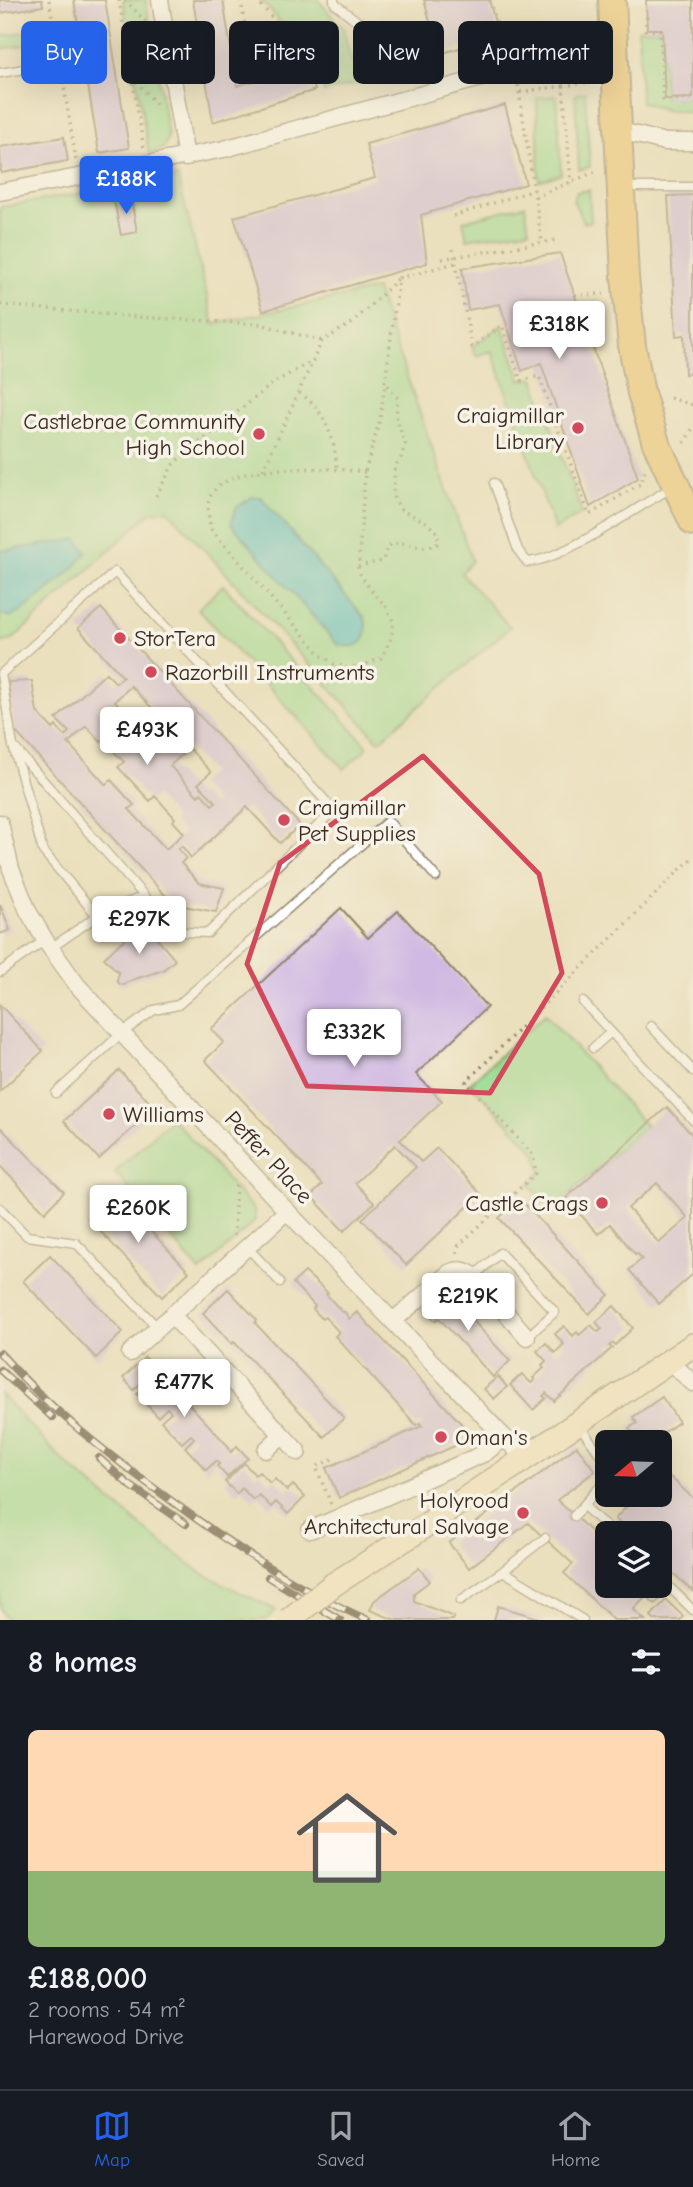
<!DOCTYPE html>
<html lang="en">
<head>
<meta charset="utf-8">
<style>
  body { margin:0; font-family:"Comic Neue",sans-serif; background:#20242c; color:#f1f3f6; height:100vh; display:flex; flex-direction:column; font-size:26px; white-space:nowrap }
  * { box-sizing:border-box; margin:0 }
  p { font-size:23px; color:#9ea1a6 }
  .icon { flex:none; width:38px; height:38px; fill:none; stroke:currentColor; stroke-width:2; stroke-linecap:round; stroke-linejoin:round }
  .map { position:relative; height:1620px; overflow:hidden }
  .details { display:flex; flex-direction:column; background:#171b24; flex:1 }
  .details>* { flex:none }
  .hud { position:absolute; left:21px; top:21px; width:651px; height:63px; display:flex; gap:14px }
  .needle { width:46px; rotate:251deg }
  .tools { position:absolute; left:595px; top:1430px; display:grid; gap:14px }
  .tools a { display:grid; place-items:center; width:77px; height:77px; border-radius:10px; background:#171b24; box-shadow:0 7px 28px #0002; font-size:35px }
  .price { position:absolute; translate:-50% -60px; padding:0 16px; border-radius:7px; background:#fff; color:#222; font-size:23px; line-height:46px; filter:drop-shadow(0 2px 4px #0008) }
  .price::after { content:''; position:absolute; left:50%; top:42px; width:21px; height:16px; margin-left:-10px; background:inherit; clip-path:polygon(0 0,100% 0,50% 100%) }
  .price.active { background:#2563eb; color:#fff }
  ul { padding:0; list-style:none }
  li { display:grid; align-content:center; gap:14px; height:371px; padding:0 28px }
  li span { display:grid; place-items:center; height:217px; border-radius:10px; color:#555 }
  li>.icon { margin-inline-start:auto }
  span .icon { width:126px; height:126px; fill:#fffc; stroke-width:1 }
  li b { font-size:30px }
  h2 { display:flex; justify-content:space-between; align-items:center; height:84px; padding:0 28px; font-size:30px }
  .tag { padding:0 24px; border-radius:10px; background:#171b24; box-shadow:0 7px 28px #0002; font-size:24px; line-height:63px }
  .tag.active { background:#2563eb; color:#fff }
  .tabs { display:flex; justify-content:space-around; align-items:center; height:98px; border-top:2px solid #363941; background:#171b24; font-size:19px; color:#9ea1a6 }
  .tabs a { display:grid; justify-items:center; gap:4px }
  .tabs .active { color:#2563eb }
  .map>svg:first-child { display:block }
</style>
</head>
<body>
<div class="map">
<svg width="693" height="1620" viewBox="0 0 693 1620">
  <rect width="100%" height="100%" fill="#f7f3e8"/>
  <filter id="ink" filterUnits="userSpaceOnUse"><feTurbulence type="fractalNoise" baseFrequency=".0143" numOctaves="2"/><feDisplacementMap in="SourceGraphic" scale="14" xChannelSelector="R" yChannelSelector="G"/><feConvolveMatrix kernelMatrix="1 2 1 2 8 2 1 2 1" color-interpolation-filters="sRGB"/></filter>
  <filter id="wash" filterUnits="userSpaceOnUse"><feTurbulence type="fractalNoise" baseFrequency=".00686" numOctaves="4" result="noise"/><feDisplacementMap in="SourceGraphic" scale="28" xChannelSelector="R" yChannelSelector="G"/><feGaussianBlur stdDeviation="1.57" result="paint"/><feColorMatrix in="noise" values="0 0 0 0 0 0 0 0 0 0 0 0 0 0 0 0 0 1.4 0 .05"/><feComposite in="paint" operator="in"/></filter>
  <g filter="url(#wash)">
    <rect width="100%" height="100%" fill="#ebe0bd"/>
    <path fill="#9adb92" stroke="#6a8258" stroke-width="2" d="M123,0H146L168,137C164,149 161,151 149,154Z
      M261,0H318L343,28L350,58L371,80L324,92L304,39L293,42L281,32L285,27Z
      M41,29L43,42L0,49V36Z
      M638,29H662L665,98H693V112L665,110L641,102Z
      M585,92L590,167L579,170L575,94Z
      M557,96L561,174L539,181L537,98Z
      M178,177L214,324L376,289L472,561L461,573L510,627L379,741L168,510L151,512L12,640L0,643V207Z
      M589,190L591,221L584,223L573,200L577,192Z
      M525,205L529,230L467,239L463,221Z
      M502,325L521,380L534,378L582,513L555,530L492,351L476,356L472,347Z
      M223,585L368,747L344,769L198,609Z
      M545,1014L646,1126L552,1210L529,1184L541,1173L537,1154L470,1083Z
      M172,1118L255,1211V1221L200,1272L115,1172Z
      M0,1394L62,1460L153,1536L203,1574L276,1610L266,1620H7L0,1608Z"/>
    <path fill="#50bfc6" stroke="#467472" stroke-width="2" d="M252,497H261L365,618C370,641 360,651 337,644L231,524L236,508Z
      M77,539L87,552L72,570L20,613L11,617L0,614V551Z"/>
    <g id="blocks">
      <path fill="#d0b9e2" fill-rule="evenodd" d="M0,0H42L43,6L0,13Z
        M74,0H105L129,148L99,153Z
        M193,0H223L237,86L307,65L315,90L213,122Z
        M424,0H489L499,37L439,54Z
        M646,0H693V98L665,99L662,29H647Z
        M505,105L526,184L421,215L427,263L263,311L234,217L375,178L366,144Z
        M64,137L68,161L1,173L0,147Z
        M693,195V373L685,374L684,335L676,336L668,196Z
        M131,198L137,232L121,235L114,201Z
        M560,253L638,478L590,507L541,363L522,371L500,304L468,310L462,268Z
        M101,608L300,825L280,843L247,807L191,858L182,846L178,849L186,858L181,863L199,883L224,888L216,912L173,904L14,730L8,682L32,681L37,712L53,729L56,726L65,736L69,732L56,719L106,673L116,683L123,677L78,628ZM131,686L172,729L152,748L124,718L128,715L115,701ZM86,726L101,742L103,740L124,762L118,767L150,801L155,796L175,818L173,821L184,833L166,849L129,809L134,805L111,780L106,785L68,743ZM189,748L211,772L198,784L216,802L212,805L201,793L198,796L170,766Z
        M0,904L10,930L0,934Z
        M341,908L368,938L398,911L487,1007L416,1074L442,1101L400,1140L421,1162L437,1148L481,1194L406,1265L362,1219L416,1167L395,1145L355,1183L374,1203L344,1231L311,1196L322,1185L205,1060L224,1042L211,1029Z
        M143,922L175,960L163,970L132,980L124,985L120,984L117,981L119,973L104,958Z
        M0,1005L43,1051L0,1091Z
        M119,1070L155,1108L99,1159L64,1121Z
        M667,1107L693,1136V1274L659,1304L629,1270L642,1259L637,1253L635,1254L610,1224L598,1234L566,1198ZM657,1183L688,1218L659,1243L628,1208Z
        M0,1127L64,1192L45,1212L0,1166Z
        M115,1193L189,1272L162,1297L88,1218Z
        M520,1199L609,1295L589,1314L499,1218Z
        M50,1255L123,1332L96,1358L23,1281Z
        M305,1272L328,1293L326,1294L342,1312H345L349,1319L357,1312L470,1433V1439L339,1498L326,1468L422,1426L420,1423L416,1425L335,1336L339,1332L325,1317L322,1319L313,1309L315,1306L293,1283Z
        M228,1289L257,1320L255,1323L344,1418L324,1437L234,1342L232,1344L203,1313Z
        M447,1289L458,1300L456,1302L510,1361L493,1377L439,1318L435,1321L425,1310Z
        M614,1306L633,1328L615,1345L613,1343L609,1346L612,1348L554,1401L546,1393L543,1396L546,1398L533,1410L510,1385L522,1374L531,1383L535,1380L533,1378L544,1368L542,1365L546,1361L537,1351L546,1343L555,1353L564,1344L555,1334L564,1326L573,1336L577,1332L579,1335L591,1325L598,1332L602,1329L596,1322Z
        M145,1357L230,1448L228,1449L231,1452L237,1446L248,1458L227,1477L217,1466L219,1464L216,1461L206,1470L185,1447L194,1438L191,1435L182,1443L161,1421L171,1412L167,1408L158,1417L137,1394L146,1386L142,1382L134,1390L123,1378Z
        M498,1376L507,1387L494,1399L484,1389Z
        M662,1397L679,1422L650,1442H638L629,1428L637,1423L633,1417Z
        M577,1446L595,1471L557,1500L607,1546V1586H660L655,1591L662,1597L655,1604L646,1596L633,1609L645,1620H614L564,1573L573,1564L528,1523L469,1568L449,1543Z
        M244,1463L255,1475L259,1472L270,1483L275,1479L287,1491L293,1485L305,1497L288,1514L276,1502L271,1507L259,1495L253,1500L242,1488L237,1494L225,1482Z
        M669,1476L693,1498V1592L672,1572L660,1585V1574L667,1567L660,1560V1533H631L615,1519L638,1494H650L660,1505L670,1494L660,1485Z
        M419,1568L430,1581L414,1593V1601L454,1617L453,1620H395L370,1610L374,1601Z
        M666,1600L683,1616L680,1620H655L651,1616Z
        M498,1606L542,1619V1620H494Z"/>
    </g>
  </g>
  <g filter="url(#ink)">
    <use href="#blocks" fill-opacity="0" stroke="#93856e" stroke-width="2"/>
    <g fill="none" stroke-linecap="round" stroke-linejoin="round">
      <defs>
        <path id="lane" d="M334,0L335,4L378,37L419,26
          M0,73L60,63
          M624,187H693
          M494,483L518,550L527,562C562,561 638,506 673,487
          M13,746L167,922L185,932L208,933L334,810L115,572L1,674L13,746L43,851L97,916
          M51,948L97,916L144,896
          M0,972L45,940
          M583,1002L693,1120
          M651,1026L693,1071
          M593,1048L611,1032
          M56,1093L122,1033L154,1010L178,1005L388,821L436,877
          M0,1208L27,1236L76,1243L158,1328
          M247,1247L280,1282
          M474,1276L500,1253L555,1312L527,1337
          M579,1425L607,1464
          M584,1506L613,1533
          M574,1516L607,1479
          M545,1538L503,1571L583,1620
          M660,1578L693,1610
          M461,1600L503,1571"/>
        <path id="street" d="M160,0L186,158
          M618,133H629L665,142H693
          M0,192L224,149L528,65L615,57
          M0,823L11,869L28,911L45,940L77,985L287,1211L525,1459
          M172,1315L298,1452
          M393,1321L449,1273C459,1268 465,1270 474,1276L527,1337
          M130,1353L287,1211
          M669,1361L693,1383
          M266,1450L282,1435
          M310,1530L485,1453L504,1438"/>
        <path id="secondary" d="M334,1584L410,1536L693,1345"/>
        <path id="primary" d="M612,0L625,277L632,346L641,393L656,443L693,522"/>
      </defs>
      <use href="#lane" stroke="#93856e" stroke-width="11"/>
      <use href="#street" stroke="#93856e" stroke-width="19"/>
      <use href="#secondary" stroke="#93856e" stroke-width="26"/>
      <use href="#primary" stroke="#93856e" stroke-width="30"/>
      <path stroke="#93856e" stroke-width="3.5" stroke-dasharray="2 5" stroke-linecap="butt" d="M49,0L58,50
        M119,0L144,149
        M125,0L146,22
        M241,0L250,58L291,46
        M256,0L281,27L274,36L291,46L298,44
        M490,0L504,51
        M647,16L645,30H660L663,100L693,99
        M524,40L527,50
        M524,40L554,31
        M251,56L264,35L274,36
        M153,57L132,77L159,107
        M62,75L76,160
        M518,85L542,242
        M563,86L596,81
        M520,92L563,86L571,183
        M535,197L597,171
        M453,216L534,190
        M453,249L472,347L502,325L521,381L539,376L589,515L640,484L645,471
        M442,259L556,240
        M575,295L604,294
        M0,305L137,317L260,324L322,341
        M299,393C325,408 336,442 337,470
        M670,398L693,405
        M684,443L693,428
        M263,470L322,341L352,323L399,278
        M365,472C330,468 235,461 213,492C205,502 209,518 211,529L321,655L334,664L349,668L364,665L381,658L390,641L394,624L387,608L370,589L358,571L365,472L380,419L399,278L455,263
        M156,496L174,463L272,384L312,361
        M358,566L383,561L385,552L391,544C412,540 420,553 439,543L437,532L426,522L401,510L393,496L395,466L401,458L405,444L396,416L398,398L385,382
        M234,1236L236,1181
        M457,1253L458,1246L536,1173L533,1155L466,1082L693,857
        M331,1504L316,1467L336,1457"/>
      <use href="#lane" stroke="#fff" stroke-width="8"/>
      <use href="#street" stroke="#fff" stroke-width="16"/>
      <use href="#secondary" stroke="#f9e7c3" stroke-width="23"/>
      <use href="#primary" stroke="#f1c36a" stroke-width="26"/>
      <defs>
        <path id="rail" d="M0,1353C50,1410 111,1457 173,1502C234,1547 298,1589 368,1620
          M0,1370L52,1417
          M99,1458L128,1484L186,1524
          M268,1577L340,1620"/>
      </defs>
      <use href="#rail" stroke="#3b2a1e" stroke-width="8"/>
      <use href="#rail" stroke="#f7f3e8" stroke-width="5" stroke-dasharray="16" stroke-linecap="butt"/>
      <defs>
        <path id="secondary-bridge" d="M289,1620L334,1584"/>
      </defs>
      <use href="#secondary-bridge" stroke="#93856e" stroke-width="26" stroke-linecap="butt"/>
      <use href="#secondary-bridge" stroke="#f9e7c3" stroke-width="23"/>
    </g>
  </g>
  <path d="M0 0H693V1620H0ZM423,756L539,874L562,973L490,1093L307,1086L247,964L280,863Z" fill="#ebe0bd" fill-opacity=".55" fill-rule="evenodd"/>
  <path fill="none" stroke="#d1495b" stroke-width="5" stroke-linejoin="round" d="M423,756L539,874L562,973L490,1093L307,1086L247,964L280,863Z"/>
  <g fill="#d1495b" stroke="#f7f3e8" stroke-width="2.5">
    <circle cx="578" cy="428" r="7"/>
    <circle cx="259" cy="434" r="7"/>
    <circle cx="120" cy="638" r="7"/>
    <circle cx="151" cy="672" r="7"/>
    <circle cx="284" cy="820" r="7"/>
    <circle cx="109" cy="1114" r="7"/>
    <circle cx="602" cy="1203" r="7"/>
    <circle cx="441" cy="1437" r="7"/>
    <circle cx="523" cy="1513" r="7"/>
  </g>
  <g text-anchor="middle" stroke-width="7" stroke-linejoin="round" paint-order="stroke">
    <g font-size="23" fill="#3b2a1e" stroke="#f7f3e8" text-anchor="start">
      <text x="564" y="423" text-anchor="end">Craigmillar<tspan x="564" dy="26">Library</tspan></text>
      <text x="245" y="429" text-anchor="end">Castlebrae Community<tspan x="245" dy="26">High School</tspan></text>
      <text x="134" y="646">StorTera</text>
      <text x="165" y="680">Razorbill Instruments</text>
      <text x="298" y="815">Craigmillar<tspan x="298" dy="26">Pet Supplies</tspan></text>
      <text x="123" y="1122">Williams</text>
      <text x="588" y="1211" text-anchor="end">Castle Crags</text>
      <text x="455" y="1445">Oman's</text>
      <text x="509" y="1508" text-anchor="end">Holyrood<tspan x="509" dy="26">Architectural Salvage</tspan></text>
    </g>
    <g font-size="23" fill="#3b2a1e" stroke="#f7f3e8">
      <text transform="translate(269 1157) rotate(47)" y="8">Peffer Place</text>
    </g>
  </g>
</svg>
<div class="tools">
<a><svg class="needle" viewBox="-14 -14 28 28"><path d="M0-13l5 13h-10z" fill="#e53935"/><path d="M0 13l5-13h-10z" fill="#9ea1a6"/></svg></a>
<a><svg class="icon" aria-label="layers" viewBox="0 0 24 24"><path d="M12 4l9 5-9 5-9-5zM3 14l9 5 9-5"/></svg></a>
</div>
<b class="price active" style="left:126px;top:216px">£188K</b>
<b class="price" style="left:559px;top:361px">£318K</b>
<b class="price" style="left:147px;top:767px">£493K</b>
<b class="price" style="left:139px;top:956px">£297K</b>
<b class="price" style="left:354px;top:1069px">£332K</b>
<b class="price" style="left:138px;top:1245px">£260K</b>
<b class="price" style="left:468px;top:1333px">£219K</b>
<b class="price" style="left:184px;top:1419px">£477K</b>
<div class="hud">
<a class="tag active">Buy</a>
<a class="tag">Rent</a>
<a class="tag">Filters</a>
<a class="tag">New</a>
<a class="tag">Apartment</a>
</div>
</div>
<section class="details">
<h2>8 homes<svg class="icon" aria-label="filters" viewBox="0 0 24 24"><path d="M4 7h16M4 17h16"/><circle cx="9" cy="7" r="2"/><circle cx="15" cy="17" r="2"/></svg></h2>
<ul>
<li><span style="background:linear-gradient(#ffd9b3 65%,#8fb573 0)"><svg class="icon" aria-label="home" viewBox="0 0 24 24"><path d="M3 11l9-7 9 7M6 9v11h12V9"/></svg></span><div><b>£188,000</b><p>2 rooms · 54 m²</p><p>Harewood Drive</p></div></li>
</ul>
</section>
<nav class="tabs">
<a class="active"><svg class="icon" aria-label="map" viewBox="0 0 24 24"><path d="M3 6l6-2 6 2 6-2v14l-6 2-6-2-6 2zM9 4v14M15 6v14"/></svg>Map</a>
<a><svg class="icon" aria-label="saved" viewBox="0 0 24 24"><path d="M7 4h10v16l-5-4-5 4z"/></svg>Saved</a>
<a><svg class="icon" aria-label="home" viewBox="0 0 24 24"><path d="M3 11l9-7 9 7M6 9v11h12V9"/></svg>Home</a>
</nav>
</body>
</html>
